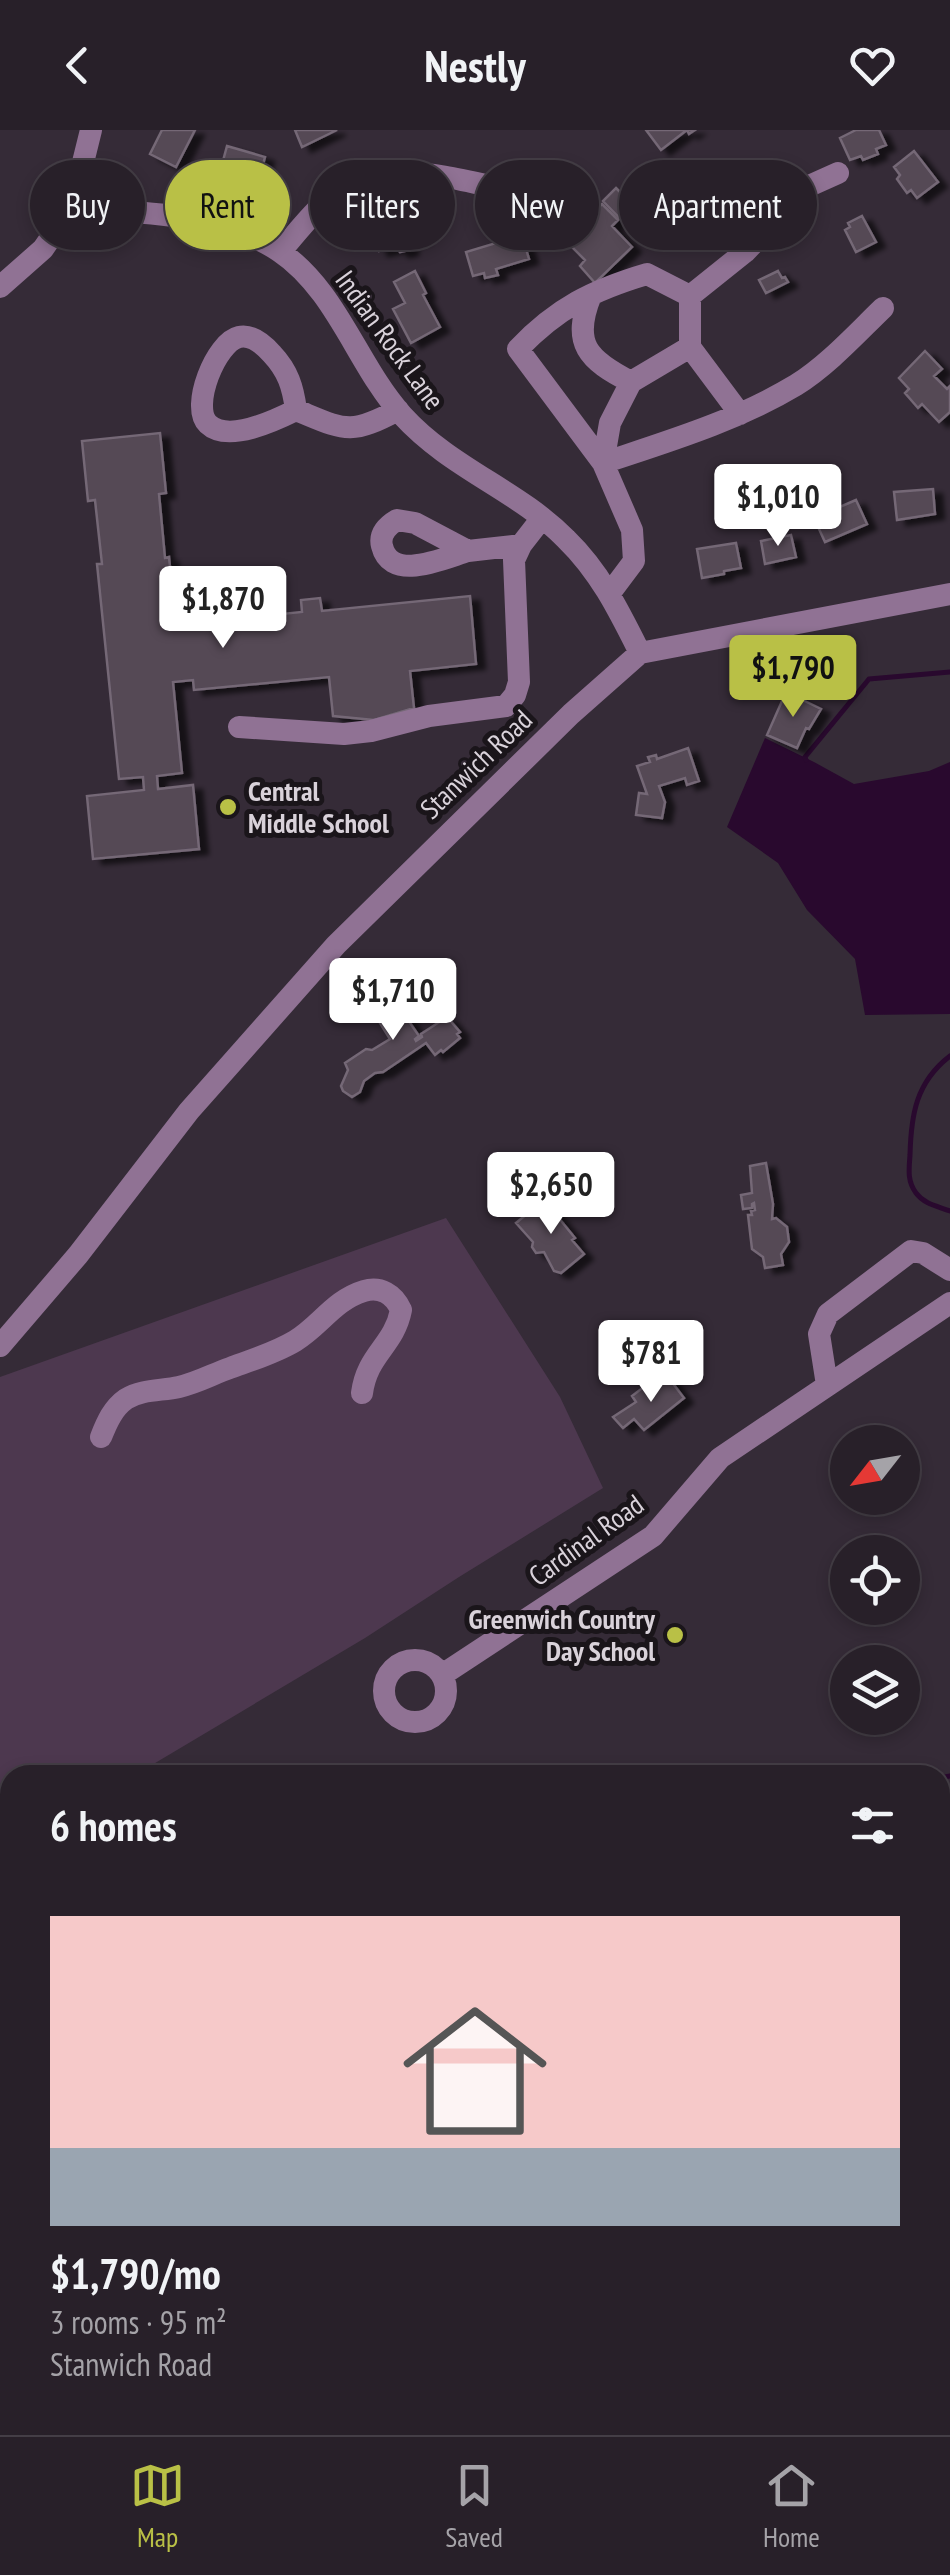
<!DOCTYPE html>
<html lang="en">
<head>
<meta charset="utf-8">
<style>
  body { margin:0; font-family:"PT Sans Narrow",sans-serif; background:#342d35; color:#f1f3f6; height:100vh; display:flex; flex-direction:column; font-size:38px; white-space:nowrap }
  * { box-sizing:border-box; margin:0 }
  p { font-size:32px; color:#a5a3a8 }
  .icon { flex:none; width:55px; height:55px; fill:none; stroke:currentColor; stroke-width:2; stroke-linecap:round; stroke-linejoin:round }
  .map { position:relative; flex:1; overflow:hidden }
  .panel { position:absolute; left:0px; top:1635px; width:950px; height:670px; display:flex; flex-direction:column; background:#282029; border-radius:30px 30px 0 0; box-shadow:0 5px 15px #0003,0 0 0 2px #443e46 }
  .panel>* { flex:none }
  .banner { position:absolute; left:30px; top:30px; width:890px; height:90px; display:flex; gap:20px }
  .needle { width:65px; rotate:239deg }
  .tools { position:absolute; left:830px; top:1295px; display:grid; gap:20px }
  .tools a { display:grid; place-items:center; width:90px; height:90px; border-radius:50%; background:#282029; box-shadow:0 5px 15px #0003,0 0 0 2px #443e46; font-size:50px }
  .price { position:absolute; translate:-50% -85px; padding:0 22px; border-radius:10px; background:#fff; color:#222; font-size:32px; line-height:65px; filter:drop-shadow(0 2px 5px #0008) }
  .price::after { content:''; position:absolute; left:50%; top:60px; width:30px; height:22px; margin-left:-15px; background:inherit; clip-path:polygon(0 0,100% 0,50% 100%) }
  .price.selected { background:#b9c046; color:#111 }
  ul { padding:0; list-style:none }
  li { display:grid; align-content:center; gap:20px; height:530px; padding:0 50px }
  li+li { border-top:2px solid #443e46 }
  li span { display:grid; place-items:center; height:310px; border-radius:0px; color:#555 }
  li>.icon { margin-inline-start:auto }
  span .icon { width:180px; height:180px; fill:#fffc; stroke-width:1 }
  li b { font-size:42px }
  h2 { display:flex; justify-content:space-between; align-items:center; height:120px; padding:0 50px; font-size:42px }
  .pill { padding:0 35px; border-radius:45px; background:#282029; box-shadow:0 5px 15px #0003,0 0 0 2px #443e46; font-size:35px; line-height:90px }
  .pill.selected { background:#b9c046; color:#111 }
  header { display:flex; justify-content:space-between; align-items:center; height:130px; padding:0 50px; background:#282029; font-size:45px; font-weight:800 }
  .dock { display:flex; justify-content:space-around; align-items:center; height:140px; border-top:2px solid #443e46; background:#282029; font-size:28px; color:#a5a3a8 }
  .dock a { display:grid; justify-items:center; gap:5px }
  .dock .selected { color:#b9c046 }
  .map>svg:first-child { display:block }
</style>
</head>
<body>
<header><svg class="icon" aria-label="back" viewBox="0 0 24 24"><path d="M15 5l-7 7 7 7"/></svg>Nestly<svg class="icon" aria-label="heart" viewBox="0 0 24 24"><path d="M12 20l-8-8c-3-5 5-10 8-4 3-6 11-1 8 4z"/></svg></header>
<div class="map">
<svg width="950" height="2305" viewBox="0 0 950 2305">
  <defs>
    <filter id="shadow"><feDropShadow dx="9" dy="5" stdDeviation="2.5" flood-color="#0009"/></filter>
  </defs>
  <rect width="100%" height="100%" fill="#352b37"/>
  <path fill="#4d384f" d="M446,1088L560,1267L603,1358L459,1447L365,1508L135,1645H10V1675L0,1677V1247Z"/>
  <path fill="#29092e" d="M765,608L814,632L854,654L929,641L950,632V884L865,885L855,829L807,780L778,733L727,697Z"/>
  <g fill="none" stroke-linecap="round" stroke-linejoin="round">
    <path stroke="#29092e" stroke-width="5" d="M806,630L805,627L869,549L950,542
      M950,926C916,952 911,985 910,1025C909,1039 907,1051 916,1063C924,1074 937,1076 950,1081
      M940,1648L950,1646
      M0,1809L10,1813
      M515,2305L517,2295"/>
  </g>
  <path fill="#544855" stroke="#746876" stroke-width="2.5" filter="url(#shadow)" d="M162,0H195L176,37L150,24Z
    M295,0H337L302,17Z
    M646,0H695L689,4L687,0L661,20Z
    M856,0H879L886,15L876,19L878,24L863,30L861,26L850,30L840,8Z
    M227,16L265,27L258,53L220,42Z
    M914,21L938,52L917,68L911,60L907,63L897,49L900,45L894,37Z
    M765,53L774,71L744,86L739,75L735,77L731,69Z
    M616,58L653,95L640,109L603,71Z
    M581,66L596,80L602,74L618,90L612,96L632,117L595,153L580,136L585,130L551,96Z
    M862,86L876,112L856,122L845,100L850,97L848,93Z
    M393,88L394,92L410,88L413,98L419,97L422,108L409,112V120L400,122L396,117L379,121L371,94Z
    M521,102L529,129L496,139L498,145L485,148L484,143L473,146L466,122L503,111L502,107Z
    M415,141L426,163L423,165L440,197L411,213L393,179L405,173L394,152Z
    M778,141L782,148L785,147L788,152L766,163L759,150Z
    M925,221L942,239L934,246L947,259L950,256V282L939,292L922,274L918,278L905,263L909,259L899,248Z
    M160,303L166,363L159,364L165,428L169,427L176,495L302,482L301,470L320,468L322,481L470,466L476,534L410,541L414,578L374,590L333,586L329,547L194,560L193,550L173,552L182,643L157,646L158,659L193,655L199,719L93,729L87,666L144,660L143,647L119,649L97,434H102L95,370L88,371L82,311Z
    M933,359L935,384L897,390L894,362Z
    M856,370L867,394L825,412L814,388Z
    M791,405L796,427L765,434L761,411Z
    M736,413L741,438L724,441V444L702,448L697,419Z
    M786,562L821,579L809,599L806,598L797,618L767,605Z
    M688,618L699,651L687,655L685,648L659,656L665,672L662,688L636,685L639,663L647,664L637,636L650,632L648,627L656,625L657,629Z
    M375,864L385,880L397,874L419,906L415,909L416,911L422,907L421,904L447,887L460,902L457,904L460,908L443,922L441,920L435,925L426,913L383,942L375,943L364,951L360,962L352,967L343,961L341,956L348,940L345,933L366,919L372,920L390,909L370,877L357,883L352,876L358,870Z
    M766,1033L773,1074L772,1089L776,1088L787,1097L789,1112L781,1124L783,1135L765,1138L763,1127L752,1119L748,1085H752L751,1081L755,1080L754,1073L752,1074V1078L743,1079L741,1065L752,1063L750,1036Z
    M544,1070L575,1108L572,1110L584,1124L561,1143L554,1141L544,1122L536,1123L532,1117L533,1112L516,1093Z
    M668,1247L684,1268L644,1300L634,1289L623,1298L613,1287L636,1272L632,1266L645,1256L649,1262Z
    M950,2187V2305L945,2301L942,2303L943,2305H865L859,2295H940V2193Z
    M682,2295H717L713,2305H700L696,2302L695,2305H671L672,2302L678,2305Z"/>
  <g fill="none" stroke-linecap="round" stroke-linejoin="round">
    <path stroke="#736a75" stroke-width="4" stroke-dasharray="10 5" stroke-linecap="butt" d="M940,1902L950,1901
      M940,2010L945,2006L950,1991
      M940,2147L950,2144"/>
    <path stroke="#907294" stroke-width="22" d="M72,77C141,84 218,81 279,121C337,160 357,235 402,285C451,339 518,360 566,409C600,442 619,481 640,523
      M280,122C294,106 307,89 322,75C374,28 432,43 494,57L508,96
      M0,157L43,119L72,77L91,0
      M591,165C571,214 588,230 631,252
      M690,166L647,144C593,160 557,178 518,219L603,333C669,311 736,291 796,255C828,235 856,204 883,178
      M690,217L740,284
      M296,280C293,257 288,241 272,224C264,215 252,204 239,207C216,212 190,277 208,294C228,313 276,290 296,280C345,300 349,306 398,280
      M468,421C444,428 391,453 382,416C379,404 387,396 397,390L415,393L468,421L521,415
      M610,463L634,431L632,400L603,333L610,293L631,252L690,217V166L745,122L809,56L838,43
      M239,597L344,604L371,601L429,586L506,576L515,565L519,552L514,430L521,415L542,388
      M0,1216L78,1125L189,981L336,815L571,584L640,523L950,464
      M827,1255L819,1204L828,1184L911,1121L923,1123L950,1140
      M101,1307C107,1292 113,1278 126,1269C142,1259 162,1261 179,1257C197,1253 213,1244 230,1238C252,1230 275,1223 295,1211C320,1196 334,1170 364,1161C380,1156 394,1164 401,1180C394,1216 367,1224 362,1263
      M384 1561a31 31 0 1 1 62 0a31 31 0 1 1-62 0Z
      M442,1545L653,1406L720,1328L950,1173
      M0,1672L10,1671
      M940,1822L950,1813
      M0,2236L10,2242
      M86,2295L99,2305
      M351,2295L363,2305
      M139,2305L145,2295
      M302,2305L313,2295
      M601,2305L609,2295
      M824,2305L839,2295"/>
  </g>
  <g fill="#b9c046" stroke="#1a151a" stroke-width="4">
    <circle cx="228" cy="677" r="10"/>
    <circle cx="675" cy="1505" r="10"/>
  </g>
  <g text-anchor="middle" stroke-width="10" stroke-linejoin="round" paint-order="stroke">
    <g font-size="28" fill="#d9d2da" stroke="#1a151a">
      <text transform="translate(390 210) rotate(54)" y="10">Indian Rock Lane</text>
      <text transform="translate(476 634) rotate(-44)" y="10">Stanwich Road</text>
      <text transform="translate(586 1410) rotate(-36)" y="10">Cardinal Road</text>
    </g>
    <g font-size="28" font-weight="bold" fill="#d9d2da" stroke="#1a151a" text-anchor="start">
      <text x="248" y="671">Central<tspan x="248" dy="32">Middle School</tspan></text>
      <text x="655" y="1499" text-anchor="end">Greenwich Country<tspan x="655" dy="32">Day School</tspan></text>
    </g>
  </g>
</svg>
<div class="tools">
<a><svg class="needle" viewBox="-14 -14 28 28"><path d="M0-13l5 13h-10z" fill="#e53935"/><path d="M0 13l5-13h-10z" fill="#a5a3a8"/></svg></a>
<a><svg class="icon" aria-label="locate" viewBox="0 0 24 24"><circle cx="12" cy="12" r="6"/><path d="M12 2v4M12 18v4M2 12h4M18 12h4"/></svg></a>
<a><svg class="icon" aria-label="layers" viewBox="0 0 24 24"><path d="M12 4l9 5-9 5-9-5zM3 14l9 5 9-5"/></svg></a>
</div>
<b class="price" style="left:778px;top:419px">$1,010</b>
<b class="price" style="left:223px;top:521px">$1,870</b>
<b class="price selected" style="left:793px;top:590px">$1,790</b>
<b class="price" style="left:393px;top:913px">$1,710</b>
<b class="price" style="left:551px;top:1107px">$2,650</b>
<b class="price" style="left:651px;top:1275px">$781</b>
<div class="banner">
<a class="pill">Buy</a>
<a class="pill selected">Rent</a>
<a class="pill">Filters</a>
<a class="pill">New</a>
<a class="pill">Apartment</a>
</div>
<section class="panel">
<h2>6 homes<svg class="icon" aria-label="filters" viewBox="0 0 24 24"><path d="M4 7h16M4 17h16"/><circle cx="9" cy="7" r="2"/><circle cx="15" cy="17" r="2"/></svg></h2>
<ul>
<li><span style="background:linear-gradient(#f6c9c9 75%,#9aa5b1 0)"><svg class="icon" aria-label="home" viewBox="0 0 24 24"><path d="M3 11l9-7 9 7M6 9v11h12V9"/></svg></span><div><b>$1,790/mo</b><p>3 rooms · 95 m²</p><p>Stanwich Road</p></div></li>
</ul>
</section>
</div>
<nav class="dock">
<a class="selected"><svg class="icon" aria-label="map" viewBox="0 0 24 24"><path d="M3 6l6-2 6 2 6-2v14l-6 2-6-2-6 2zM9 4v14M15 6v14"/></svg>Map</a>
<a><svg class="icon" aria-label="saved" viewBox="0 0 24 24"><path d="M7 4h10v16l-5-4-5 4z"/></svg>Saved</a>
<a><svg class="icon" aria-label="home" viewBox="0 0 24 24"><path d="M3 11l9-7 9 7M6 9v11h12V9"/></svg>Home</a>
</nav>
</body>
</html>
